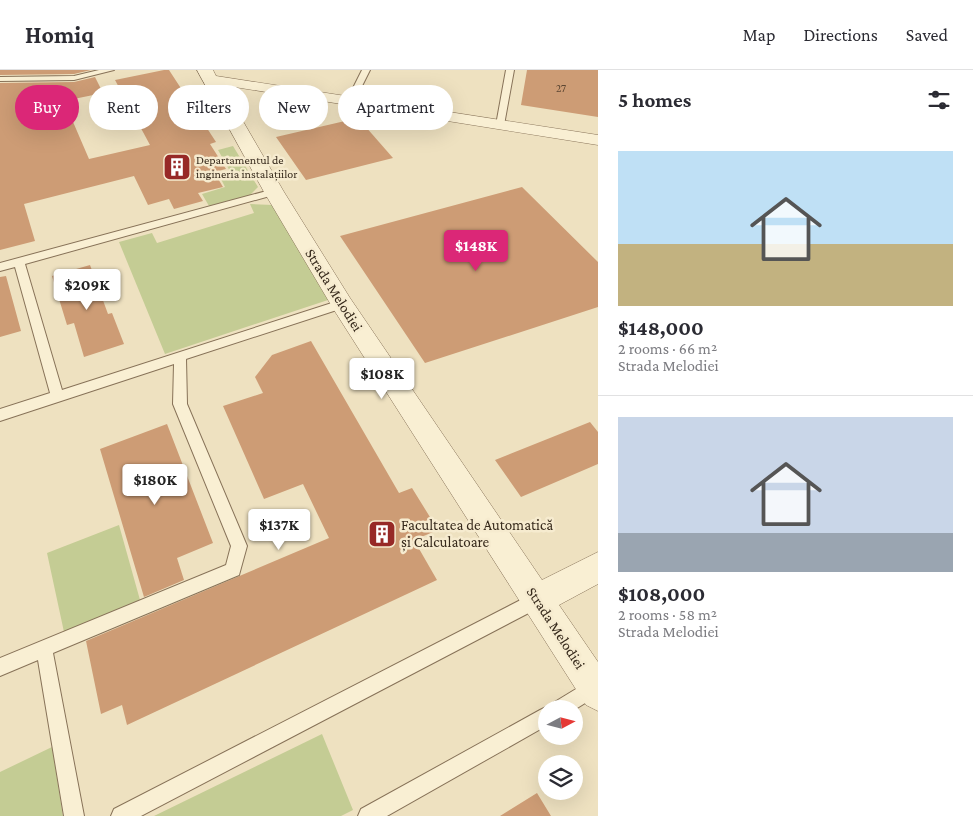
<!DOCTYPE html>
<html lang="en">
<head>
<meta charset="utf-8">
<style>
  body { margin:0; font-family:"Crimson Pro",serif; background:#f2f2f3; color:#2b2b33; height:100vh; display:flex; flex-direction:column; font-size:19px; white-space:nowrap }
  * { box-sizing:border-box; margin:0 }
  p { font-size:16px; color:#7c7c81 }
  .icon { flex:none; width:28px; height:28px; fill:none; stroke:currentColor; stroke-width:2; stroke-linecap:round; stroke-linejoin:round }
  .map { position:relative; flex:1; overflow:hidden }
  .details { display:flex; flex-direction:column; background:#fff; width:375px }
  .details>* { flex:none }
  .top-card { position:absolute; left:15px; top:15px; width:475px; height:45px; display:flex; gap:10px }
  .needle { width:32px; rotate:83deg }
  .buttons { position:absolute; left:538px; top:630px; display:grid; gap:10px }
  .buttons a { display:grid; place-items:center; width:45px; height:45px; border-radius:50%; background:#fff; box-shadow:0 5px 20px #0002; font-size:25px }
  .price { position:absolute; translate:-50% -42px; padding:0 11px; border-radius:5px; background:#fff; color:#222; font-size:16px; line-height:32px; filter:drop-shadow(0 1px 2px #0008) }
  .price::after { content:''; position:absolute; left:50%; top:30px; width:15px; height:11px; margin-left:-8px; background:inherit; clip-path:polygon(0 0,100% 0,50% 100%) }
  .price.current { background:#db2777; color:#fff }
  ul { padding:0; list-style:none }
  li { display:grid; align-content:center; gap:10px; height:265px; padding:0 20px }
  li+li { border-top:1px solid #e1e1e2 }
  li span { display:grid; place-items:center; height:155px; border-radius:0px; color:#555 }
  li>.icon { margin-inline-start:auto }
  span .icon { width:90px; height:90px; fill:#fffc; stroke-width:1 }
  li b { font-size:21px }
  h2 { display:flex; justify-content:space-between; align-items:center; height:60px; padding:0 20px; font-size:21px }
  .pill { padding:0 18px; border-radius:22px; background:#fff; box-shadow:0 5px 20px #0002; font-size:18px; line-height:45px }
  .pill.current { background:#db2777; color:#fff }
  header { display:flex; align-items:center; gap:30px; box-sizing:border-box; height:70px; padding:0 25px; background:#fff; border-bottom:1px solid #e1e1e2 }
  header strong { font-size:24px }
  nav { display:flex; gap:28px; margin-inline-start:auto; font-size:18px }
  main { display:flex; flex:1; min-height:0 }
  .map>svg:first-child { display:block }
</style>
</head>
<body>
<header>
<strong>Homiq</strong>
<nav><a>Map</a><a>Directions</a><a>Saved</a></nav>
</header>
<main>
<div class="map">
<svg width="598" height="746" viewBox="0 0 598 746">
  <rect width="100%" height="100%" fill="#eee1c0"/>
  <path fill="#c4cc94" d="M233,76L258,117L250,125L209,136L202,124L225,117L220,107L231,103L218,80Z
    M250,134L273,135L328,230L165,284L119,172L152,163L157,173L254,143Z
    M119,455L140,530L64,562L47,483Z
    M322,664L353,740L341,746H154Z
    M52,677L63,746H0V702Z"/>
  <path fill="#cd9c75" d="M0,0H91L74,4L0,5Z
    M164,0H169L216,72L210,74L226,99L214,102L223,117L198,123L203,131L174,139L169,129L148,135L134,106L24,134L35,171L0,180V13L74,12L95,7L103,23L64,31L89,89L150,75L115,10Z
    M527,0H598V47L521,35Z
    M358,48L393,88L306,110L276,67Z
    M522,117L598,192V237L425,293L340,166Z
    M90,195L108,244L112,243L124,274L84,287L74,253L67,255L52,206Z
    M6,206L21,261L0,267V207Z
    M311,271L399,423L412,418L438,460L414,470L437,510L127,655L122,635L101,644L86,571L329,468L303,414L264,429L223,336L263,323L255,307L272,285Z
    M590,352L598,362V394L521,427L495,390Z
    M167,354L213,473L177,488L184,510L144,527L100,379Z
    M537,723L551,746H500Z"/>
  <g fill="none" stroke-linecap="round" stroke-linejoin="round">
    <defs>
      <path id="service" d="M99,0H114L74,10L0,11V7L74,6Z
        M362,0H370L354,32L347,34L346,32Z
        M506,0H514L504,55L500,58L496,55Z
        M274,119L277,120V124L25,194L62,320L338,231H346L348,234L346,237L186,289L187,334L247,476L239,505L53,583L84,746H64L38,590L0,606V588L226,495L231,476L173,334L174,294L0,351V339L50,323L15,197L0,201V193Z
        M538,521L544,523L546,529L544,535L141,746H111L114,739Z
        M594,608L598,610V625L574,640L546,639V656L387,746H358L361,739L540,640L546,637L550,639L553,633Z"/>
      <path id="minor" d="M197,0H213L216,6L598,65V75L222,15L284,122L350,228L542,510L598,482V514L559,535L598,592V641L586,635L334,240L264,122Z"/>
    </defs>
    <use href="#service" stroke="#877258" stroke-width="2"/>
    <use href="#minor" stroke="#877258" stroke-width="1"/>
    <use href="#service" fill="#f9efd3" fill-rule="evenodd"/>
    <use href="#minor" fill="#f9efd3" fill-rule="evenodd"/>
  </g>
  <defs>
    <symbol id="building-square" viewBox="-11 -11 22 22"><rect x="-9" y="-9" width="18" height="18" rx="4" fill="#972927" stroke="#f6ebcf"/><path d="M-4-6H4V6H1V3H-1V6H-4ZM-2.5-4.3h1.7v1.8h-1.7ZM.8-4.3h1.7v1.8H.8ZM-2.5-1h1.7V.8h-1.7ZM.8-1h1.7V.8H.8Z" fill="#fff"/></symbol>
  </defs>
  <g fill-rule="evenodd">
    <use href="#building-square" x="161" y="81" width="32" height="32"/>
    <use href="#building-square" x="366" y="448" width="32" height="32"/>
  </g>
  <g text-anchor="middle" stroke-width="5" stroke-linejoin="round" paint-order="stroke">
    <g font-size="11" fill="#5c4632">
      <text x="561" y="22">27</text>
    </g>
    <g font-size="12" fill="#372a1c" stroke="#f6ebcf" text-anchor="start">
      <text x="196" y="94">Departamentul de<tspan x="196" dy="14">ingineria instalațiilor</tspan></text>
    </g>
    <g font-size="15" fill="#372a1c" stroke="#f6ebcf">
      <text transform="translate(334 220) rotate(58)" y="5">Strada Melodiei</text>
      <text transform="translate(556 558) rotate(57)" y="5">Strada Melodiei</text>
    </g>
    <g font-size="15" fill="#372a1c" stroke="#f6ebcf" text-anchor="start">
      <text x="401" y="460">Facultatea de Automatică<tspan x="401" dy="17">și Calculatoare</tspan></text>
    </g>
  </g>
</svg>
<div class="buttons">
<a><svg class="needle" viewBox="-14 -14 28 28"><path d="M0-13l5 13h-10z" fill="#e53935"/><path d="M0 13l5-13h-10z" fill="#7c7c81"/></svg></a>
<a><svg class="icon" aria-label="layers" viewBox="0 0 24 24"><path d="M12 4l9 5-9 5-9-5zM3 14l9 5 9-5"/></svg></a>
</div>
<b class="price current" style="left:476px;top:202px">$148K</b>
<b class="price" style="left:87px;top:241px">$209K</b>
<b class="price" style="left:382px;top:330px">$108K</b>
<b class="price" style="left:155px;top:436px">$180K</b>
<b class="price" style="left:279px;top:481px">$137K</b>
<div class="top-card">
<a class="pill current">Buy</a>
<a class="pill">Rent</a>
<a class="pill">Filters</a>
<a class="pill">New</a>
<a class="pill">Apartment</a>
</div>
</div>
<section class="details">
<h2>5 homes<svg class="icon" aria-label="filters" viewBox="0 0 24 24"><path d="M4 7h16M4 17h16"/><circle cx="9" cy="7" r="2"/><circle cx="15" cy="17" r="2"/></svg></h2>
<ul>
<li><span style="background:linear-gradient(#bfe0f5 60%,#c2b280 0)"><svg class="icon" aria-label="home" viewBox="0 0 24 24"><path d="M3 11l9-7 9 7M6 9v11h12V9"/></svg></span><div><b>$148,000</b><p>2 rooms · 66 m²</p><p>Strada Melodiei</p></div></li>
<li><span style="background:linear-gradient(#c9d6e8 75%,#9aa5b1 0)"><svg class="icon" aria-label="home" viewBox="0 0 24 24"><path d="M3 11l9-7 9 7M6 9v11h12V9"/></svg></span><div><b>$108,000</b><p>2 rooms · 58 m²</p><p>Strada Melodiei</p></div></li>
</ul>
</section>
</main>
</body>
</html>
